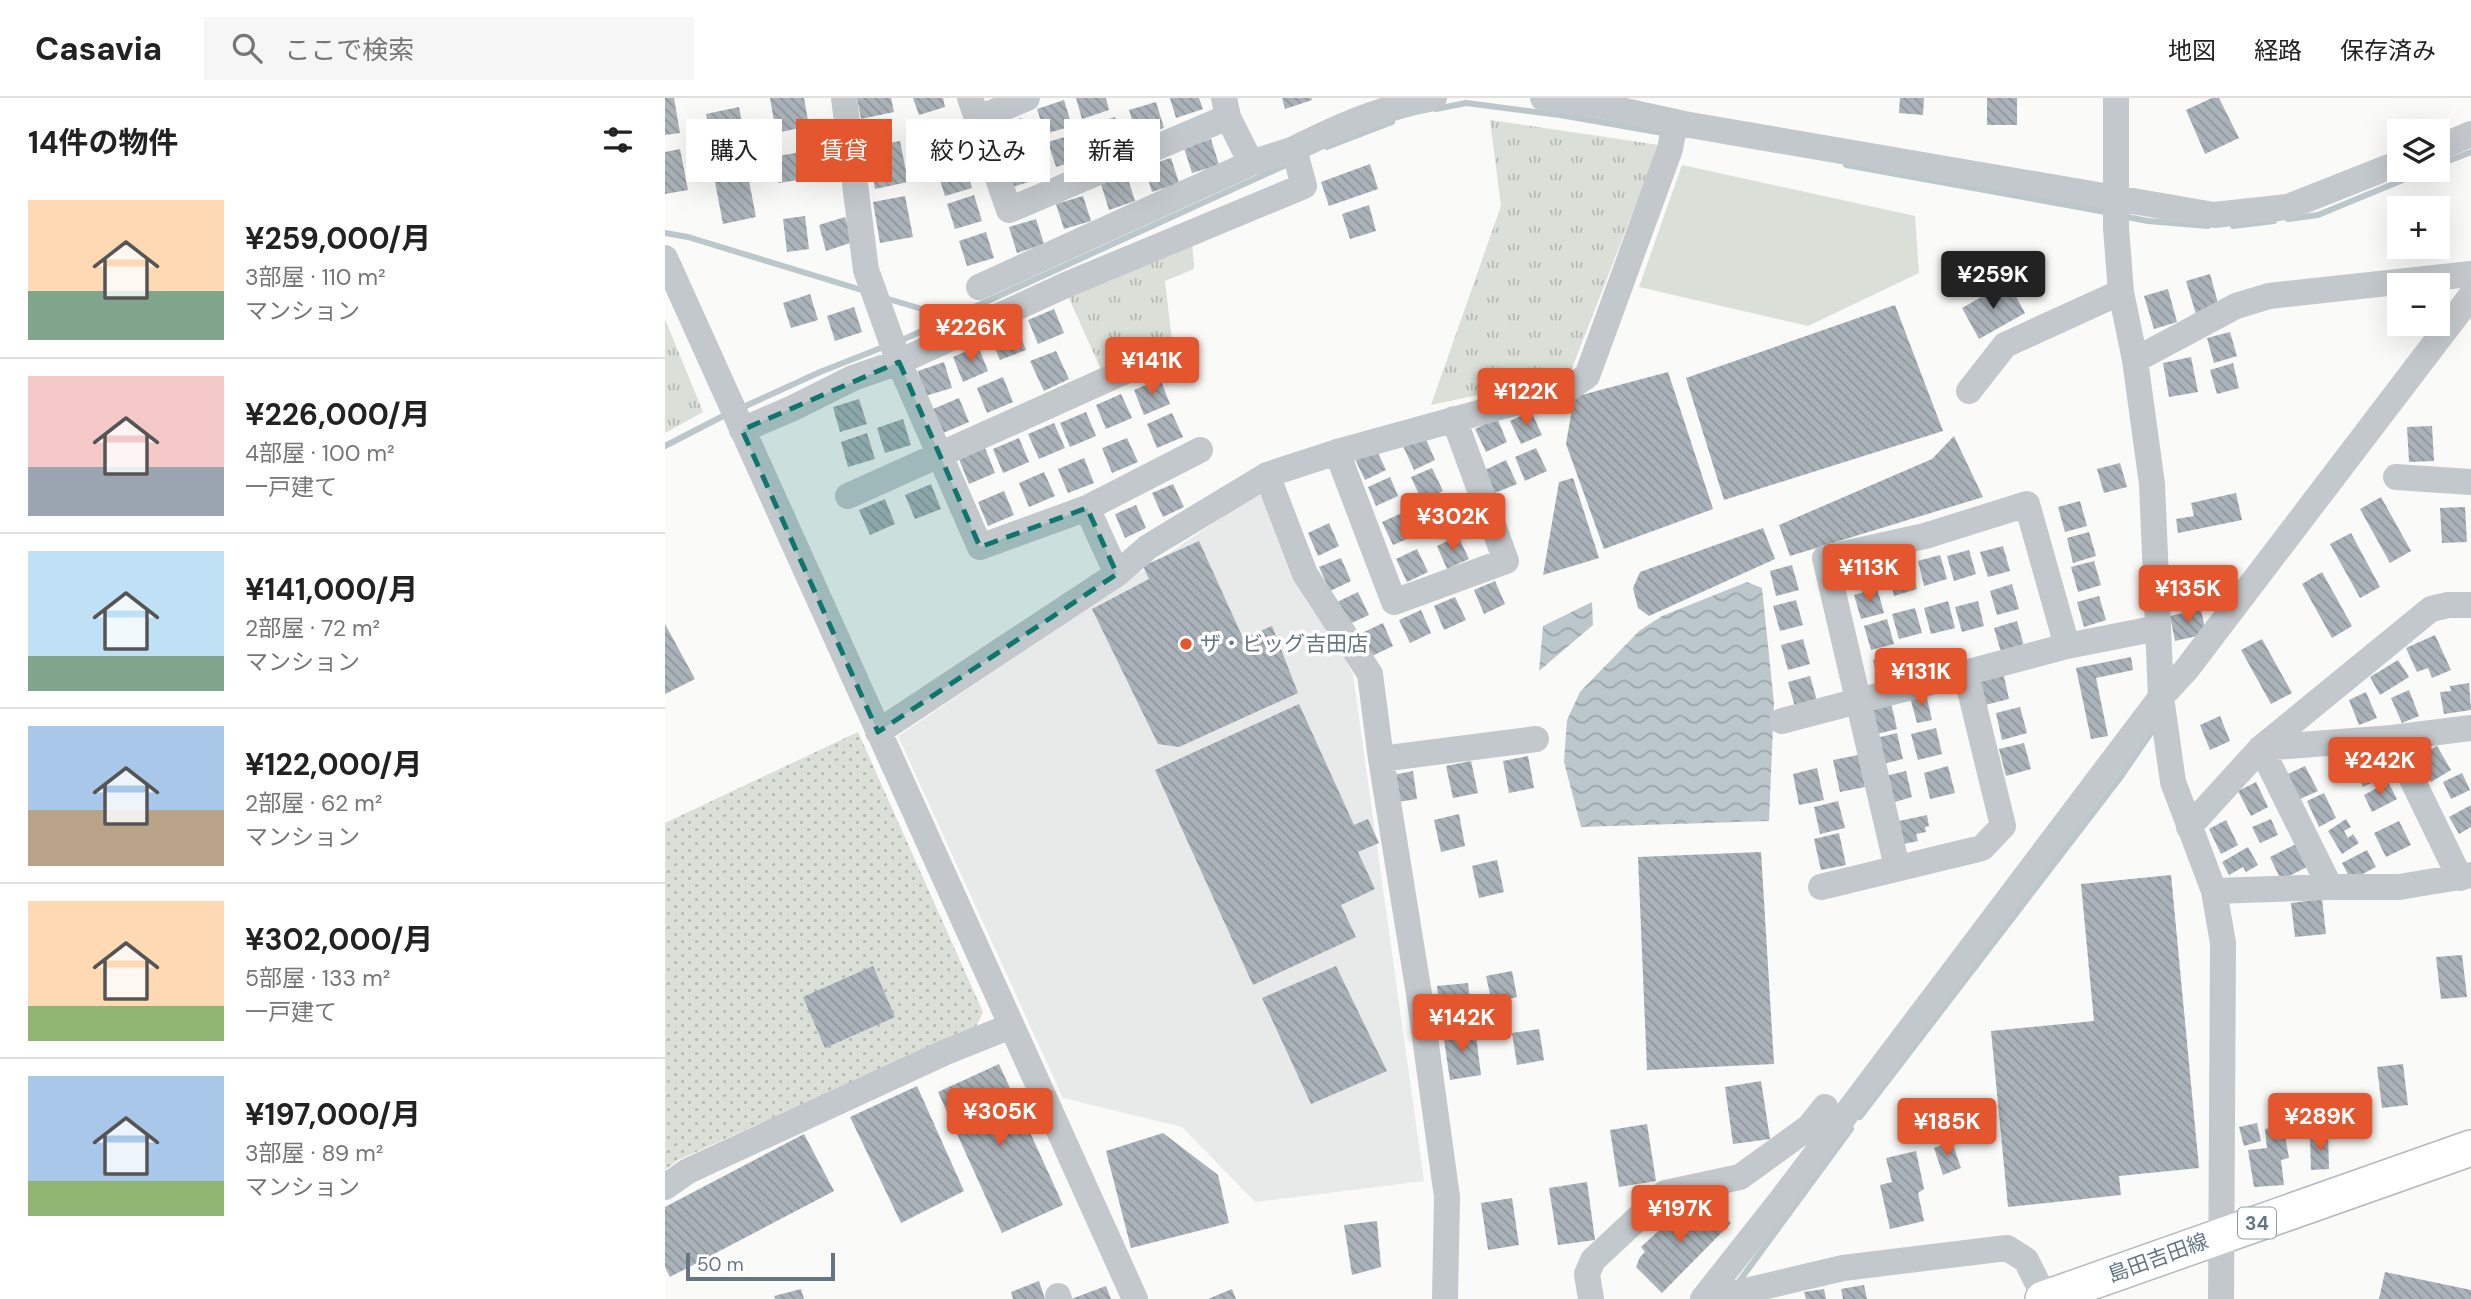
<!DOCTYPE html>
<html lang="ja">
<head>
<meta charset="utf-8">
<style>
  body { margin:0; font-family:"DM Sans","Noto Sans JP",sans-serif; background:#f6f6f6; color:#222; height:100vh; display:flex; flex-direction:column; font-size:26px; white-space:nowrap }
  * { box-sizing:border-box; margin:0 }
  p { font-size:23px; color:#767676 }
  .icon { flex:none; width:38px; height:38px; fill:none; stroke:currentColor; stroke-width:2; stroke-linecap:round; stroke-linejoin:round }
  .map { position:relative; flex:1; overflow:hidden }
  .details { display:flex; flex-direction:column; background:#fff; width:665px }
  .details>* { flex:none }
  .top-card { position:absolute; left:21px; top:21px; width:665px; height:63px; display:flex; gap:14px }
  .fabs { position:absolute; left:1722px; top:21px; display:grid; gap:14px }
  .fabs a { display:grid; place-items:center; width:63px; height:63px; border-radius:0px; background:#fff; box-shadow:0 7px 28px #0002; font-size:35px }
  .scale { position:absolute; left:21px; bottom:18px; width:149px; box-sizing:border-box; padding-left:7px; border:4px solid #657683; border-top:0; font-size:19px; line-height:24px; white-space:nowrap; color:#657683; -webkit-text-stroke:5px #fff; paint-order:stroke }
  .price { position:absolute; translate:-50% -60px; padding:0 16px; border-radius:7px; background:#e4572e; color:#fff; font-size:23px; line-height:46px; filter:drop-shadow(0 2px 4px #0008) }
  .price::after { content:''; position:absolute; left:50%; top:42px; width:21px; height:16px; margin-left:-10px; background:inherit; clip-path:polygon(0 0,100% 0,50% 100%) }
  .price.selected { background:#222; color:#fff }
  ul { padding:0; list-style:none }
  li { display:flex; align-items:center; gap:21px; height:175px; padding:0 28px }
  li+li { border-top:2px solid #e0e0e0 }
  li span { display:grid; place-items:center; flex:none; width:196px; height:140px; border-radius:0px; color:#555 }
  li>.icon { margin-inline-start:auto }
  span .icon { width:84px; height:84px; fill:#fffc; stroke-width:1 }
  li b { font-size:30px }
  h2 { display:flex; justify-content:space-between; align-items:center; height:84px; padding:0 28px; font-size:30px }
  .tag { padding:0 24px; border-radius:0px; background:#fff; box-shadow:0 7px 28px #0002; font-size:24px; line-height:63px }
  .tag.selected { background:#e4572e; color:#fff }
  header { display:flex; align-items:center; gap:42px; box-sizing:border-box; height:98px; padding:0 35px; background:#fff; border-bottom:2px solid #e0e0e0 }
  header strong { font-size:33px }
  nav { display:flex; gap:38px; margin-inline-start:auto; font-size:24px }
  .search { width:490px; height:63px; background:#f6f6f6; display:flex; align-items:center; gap:18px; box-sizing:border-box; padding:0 24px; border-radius:0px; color:#767676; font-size:26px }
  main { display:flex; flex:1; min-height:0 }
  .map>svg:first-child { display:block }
</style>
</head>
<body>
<header>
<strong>Casavia</strong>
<div class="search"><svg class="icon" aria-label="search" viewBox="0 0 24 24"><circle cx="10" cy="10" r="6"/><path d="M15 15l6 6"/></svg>ここで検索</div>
<nav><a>地図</a><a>経路</a><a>保存済み</a></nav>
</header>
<main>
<section class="details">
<h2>14件の物件<svg class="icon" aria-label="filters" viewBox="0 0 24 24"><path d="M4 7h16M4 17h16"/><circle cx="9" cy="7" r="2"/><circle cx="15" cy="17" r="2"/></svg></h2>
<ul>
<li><span style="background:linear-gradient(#ffd9b3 65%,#7fa58c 0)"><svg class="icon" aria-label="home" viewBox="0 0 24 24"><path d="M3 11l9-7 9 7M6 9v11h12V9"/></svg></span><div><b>¥259,000/月</b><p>3部屋 · 110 m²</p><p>マンション</p></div></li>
<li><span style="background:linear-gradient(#f6c9c9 65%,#9aa5b1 0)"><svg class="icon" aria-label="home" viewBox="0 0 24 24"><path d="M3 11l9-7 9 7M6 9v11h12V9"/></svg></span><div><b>¥226,000/月</b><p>4部屋 · 100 m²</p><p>一戸建て</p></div></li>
<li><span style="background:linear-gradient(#bfe0f5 75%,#7fa58c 0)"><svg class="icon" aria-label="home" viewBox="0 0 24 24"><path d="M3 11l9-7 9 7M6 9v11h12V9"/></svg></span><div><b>¥141,000/月</b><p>2部屋 · 72 m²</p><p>マンション</p></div></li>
<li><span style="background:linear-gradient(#a9c7e8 60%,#b9a48a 0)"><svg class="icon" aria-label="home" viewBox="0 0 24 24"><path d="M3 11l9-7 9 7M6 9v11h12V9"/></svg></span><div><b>¥122,000/月</b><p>2部屋 · 62 m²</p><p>マンション</p></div></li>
<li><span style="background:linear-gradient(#ffd9b3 75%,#8fb573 0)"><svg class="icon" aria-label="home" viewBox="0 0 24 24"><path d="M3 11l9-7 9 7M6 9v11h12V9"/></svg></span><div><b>¥302,000/月</b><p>5部屋 · 133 m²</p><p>一戸建て</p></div></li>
<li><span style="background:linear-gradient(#a9c7e8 75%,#8fb573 0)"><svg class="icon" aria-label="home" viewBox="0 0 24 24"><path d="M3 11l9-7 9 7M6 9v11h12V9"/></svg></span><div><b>¥197,000/月</b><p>3部屋 · 89 m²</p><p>マンション</p></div></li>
</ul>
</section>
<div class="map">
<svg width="1806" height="1201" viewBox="0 0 1806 1201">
  <defs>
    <pattern id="grass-tufts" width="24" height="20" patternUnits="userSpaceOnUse" patternTransform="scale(1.75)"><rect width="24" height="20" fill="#dadfd7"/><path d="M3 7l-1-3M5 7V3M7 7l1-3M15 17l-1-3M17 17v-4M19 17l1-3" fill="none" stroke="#b4b9b4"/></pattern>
    <pattern id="park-dots" width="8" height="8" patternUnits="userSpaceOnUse" patternTransform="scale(1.75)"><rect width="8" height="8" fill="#dadfd7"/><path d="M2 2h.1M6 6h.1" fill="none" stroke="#b4b9b4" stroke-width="1.8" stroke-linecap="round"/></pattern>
    <pattern id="water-waves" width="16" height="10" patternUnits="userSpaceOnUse" patternTransform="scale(1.75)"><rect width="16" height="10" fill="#bbc7cb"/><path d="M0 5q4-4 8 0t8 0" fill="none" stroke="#9ca6aa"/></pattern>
    <pattern id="building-back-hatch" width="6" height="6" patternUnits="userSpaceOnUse" patternTransform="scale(1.75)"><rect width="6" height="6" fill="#aab3b9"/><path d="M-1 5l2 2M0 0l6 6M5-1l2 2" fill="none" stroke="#8e969c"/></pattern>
  </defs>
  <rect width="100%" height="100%" fill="#fafaf8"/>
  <path fill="#e8e9e9" d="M590,397L601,399L688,577L759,1083L590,1104L517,1029L398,1000L233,638Z"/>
  <path fill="url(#grass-tufts)" d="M825,22L994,47L904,278L766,307L836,108Z
    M527,142L529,171L500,183L507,243L438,276L403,198Z
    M0,221L38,314L0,335Z"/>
  <path fill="url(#park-dots)" d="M193,634L318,914L311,929L13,1062L0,1072V725Z"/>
  <path fill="#dadfd7" d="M1017,67L1250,118L1254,175L1143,228L974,189Z"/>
  <path fill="url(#water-waves)" d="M1082,484L1097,490L1109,605L1104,723L916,729L899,664L902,622L915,594L974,533L997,518Z
    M927,504L928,527L874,573L878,528Z"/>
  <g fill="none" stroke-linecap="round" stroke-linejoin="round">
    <path stroke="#bbc7cb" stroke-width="6" d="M771,11L801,5L895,17L998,35
      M662,49L727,24
      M1181,67L1446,115
      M1773,67L1806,54
      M1457,118L1483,123L1543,128
      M1623,121L1653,117L1762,72
      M1568,128L1609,123
      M0,135L23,139L200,193
      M220,200L287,220
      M235,243L623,66
      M74,311L155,274L221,248
      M0,348L64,315
      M1195,1019L1455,680L1492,626
      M1073,1185L1186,1031"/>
  </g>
  <path fill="url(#building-back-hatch)" d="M0,0H9L15,35L0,37Z
    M105,0H139L144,28L111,35Z
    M192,0H226L229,14L196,21Z
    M248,0H278L280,9L254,17Z
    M411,0H441L444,12L417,21Z
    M505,0H534L538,11L511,20Z
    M617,0H646L647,2L620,11Z
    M1235,0H1259L1258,17L1234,15Z
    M1322,0H1352V27H1322Z
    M1547,0H1554L1574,40L1540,56L1521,12Z
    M399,2L407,28L380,36L372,11Z
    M491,4L499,30L472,38L464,12Z
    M74,9L82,51L49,57L41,16Z
    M450,19L458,45L431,53L423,28Z
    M356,20L364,45L337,53L330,28Z
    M286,24L294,50L267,58L259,33Z
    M410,36L418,61L391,69L383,44Z
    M546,41L554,67L527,75L519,50Z
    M235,43L243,84L210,91L202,49Z
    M15,51L23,92L0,96V54Z
    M136,54L141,81L113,85L108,59Z
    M366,56L374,81L347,89L339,64Z
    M506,60L514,85L487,94L479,68Z
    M299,64L307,90L280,98L272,73Z
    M705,66L713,91L664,108L656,84Z
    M83,78L91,119L58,126L50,84Z
    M462,78L470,103L444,112L436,86Z
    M309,97L317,123L290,131L282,106Z
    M240,98L248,139L215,145L208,104Z
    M418,98L426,123L399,131L391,106Z
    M704,107L711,133L685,141L677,116Z
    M140,118L144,151L122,154L118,121Z
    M180,119L188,144L161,153L154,127Z
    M371,121L379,146L352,155L344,129Z
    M321,134L329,160L302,168L294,143Z
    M1545,176L1554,209L1531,216L1521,183Z
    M1343,184L1360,215L1314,241L1297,210Z
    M1503,191L1512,224L1489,231L1479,198Z
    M145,196L153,222L126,230L118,205Z
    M1230,207L1278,333L1059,402L1021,280Z
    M189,209L197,234L170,243L162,218Z
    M389,211L399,235L373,246L363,222Z
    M351,227L361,252L335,262L325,238Z
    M1565,234L1572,258L1549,265L1542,240Z
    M313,248L323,273L298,284L288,259Z
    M391,253L404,281L379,293L365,263Z
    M1526,259L1533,294L1504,299L1498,265Z
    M279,264L287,290L260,298L253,273Z
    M1568,265L1574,290L1552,296L1545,272Z
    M1003,274L1048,411L939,451L901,346L909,299Z
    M338,279L348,304L322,315L312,290Z
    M495,281L505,306L479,317L469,292Z
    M456,296L467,320L441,331L431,307Z
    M294,300L304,324L278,335L268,311Z
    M194,301L202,326L175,334L168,309Z
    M866,313L877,337L856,346L845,323Z
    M421,314L431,338L405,349L395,325Z
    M507,315L518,339L492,350L482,326Z
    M832,320L842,344L821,354L810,331Z
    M238,321L246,347L220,355L212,330Z
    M389,325L400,350L374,361L363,336Z
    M1767,328L1769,363L1744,364L1742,329Z
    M202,335L210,361L183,369L176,344Z
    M1289,338L1318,399L1125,458L1114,427L1267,361Z
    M760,339L770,362L749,372L738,348Z
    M354,340L364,364L338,375L328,351Z
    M462,340L473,364L447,375L437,350Z
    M710,349L721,372L700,382L689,359Z
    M320,350L330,375L304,386L294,361Z
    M871,350L882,373L860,383L850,359Z
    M419,360L429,385L403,395L393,371Z
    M841,362L852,386L830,395L820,372Z
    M1455,365L1462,389L1439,395L1432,371Z
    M767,370L778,393L757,403L746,379Z
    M379,374L390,398L364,409L354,385Z
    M725,379L733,398L711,408L703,389Z
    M908,380L934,460L878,477L894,384Z
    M266,386L276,411L250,421L240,397Z
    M508,386L519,409L498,419L487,395Z
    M339,393L349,417L323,428L313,404Z
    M1571,395L1577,422L1513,435L1511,421L1529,418L1526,405Z
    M1716,399L1746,453L1725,465L1695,411Z
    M220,401L230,426L205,437L194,412Z
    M781,401L791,424L770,434L759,410Z
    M1415,403L1422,428L1400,434L1393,409Z
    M471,407L481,430L460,440L450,416Z
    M1800,409L1802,444L1777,445L1775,410Z
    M739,414L749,438L728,447L717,424Z
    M664,425L674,448L653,458L643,435Z
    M1098,430L1110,461L984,518L973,510L968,490L975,474Z
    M1424,434L1431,458L1408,465L1402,440Z
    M1686,435L1715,489L1695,500L1665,446Z
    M793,438L804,461L782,471L772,448Z
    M534,443L578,540L607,528L633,595L514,649L493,646L427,511L484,481L478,468Z
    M1338,448L1345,473L1323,479L1315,454Z
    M752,451L763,474L742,484L731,461Z
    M1304,452L1311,476L1289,483L1282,458Z
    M1275,457L1282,481L1259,488L1253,463Z
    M676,460L686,483L665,493L654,469Z
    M1196,461L1203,486L1181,492L1174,467Z
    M1429,463L1436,487L1413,494L1406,469Z
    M1245,466L1252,491L1229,498L1223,473Z
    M1127,467L1134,492L1111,498L1105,473Z
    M1657,474L1687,528L1667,540L1637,486Z
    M830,483L840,506L819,516L809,492Z
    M1347,486L1354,511L1332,517L1325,493Z
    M1212,490L1219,515L1196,521L1189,497Z
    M693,494L704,517L682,527L672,504Z
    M1434,498L1441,522L1419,529L1412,504Z
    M790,499L801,522L779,532L769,508Z
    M1131,502L1138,527L1115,533L1108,508Z
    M1283,503L1290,530L1266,536L1259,510Z
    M1313,503L1319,528L1297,534L1290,509Z
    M1250,510L1257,535L1234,541L1227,516Z
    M1536,511L1541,536L1510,543L1505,518Z
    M756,512L766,535L745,545L734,522Z
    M1222,521L1229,546L1206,552L1199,528Z
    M1352,523L1359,548L1336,554L1329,530Z
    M718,525L728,548L707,558L697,535Z
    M0,526L30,581L0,596Z
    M1770,537L1786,572L1767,580L1763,570L1752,574L1741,550Z
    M1138,541L1145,566L1123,572L1116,547Z
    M1597,541L1627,595L1606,606L1576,552Z
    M1230,556L1237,581L1214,587L1208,562Z
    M1466,559L1468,572L1431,580L1443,638L1426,641L1411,570Z
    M1733,562L1744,579L1715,597L1705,579Z
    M1338,574L1344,601L1320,607L1313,581Z
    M1145,578L1152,603L1130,609L1123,584Z
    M1804,585L1806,612L1779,616L1775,594L1786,593L1785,588Z
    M1744,592L1754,618L1737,625L1726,600Z
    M1701,594L1712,620L1694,627L1684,602Z
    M1261,596L1267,622L1252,625L1245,599Z
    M1226,605L1232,631L1208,637L1201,611Z
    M634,606L689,727L703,721L714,745L693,754L710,791L676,807L691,839L588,887L490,672Z
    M1355,609L1362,635L1337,642L1331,615Z
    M1555,618L1565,643L1545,652L1535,627Z
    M1271,630L1277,656L1253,662L1246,636Z
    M1232,635L1238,661L1214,667L1207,641Z
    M1359,645L1366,671L1341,678L1334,651Z
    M1772,648L1786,672L1766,684L1752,659Z
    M1703,655L1716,680L1698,689L1686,664Z
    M1193,657L1200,689L1175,694L1168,662Z
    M863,658L869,690L844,695L838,663Z
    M806,663L813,695L788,700L781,668Z
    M1283,668L1290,695L1265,701L1259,675Z
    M1640,668L1653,693L1635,701L1623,676Z
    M1152,670L1159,702L1134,707L1128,676Z
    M748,673L752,701L733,704L728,677Z
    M1241,673L1247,699L1223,706L1216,679Z
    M1797,675L1805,692L1786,701L1778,684Z
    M1591,684L1603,709L1586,718L1573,693Z
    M1723,684L1732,701L1707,714L1699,697Z
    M1659,695L1671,720L1654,729L1642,703Z
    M1173,703L1180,730L1155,736L1149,709Z
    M1806,707V729L1794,736L1784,719Z
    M794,716L800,748L776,754L769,722Z
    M1262,717L1264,728L1260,729L1261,734L1251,736L1253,743L1239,746L1234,723Z
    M1606,721L1613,737L1595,745L1587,729Z
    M1681,721L1686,729L1679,733L1683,740L1688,736L1694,745L1677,756L1663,733Z
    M1561,722L1573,747L1556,756L1544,731Z
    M1734,723L1746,747L1721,759L1709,735Z
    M1174,735L1181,767L1156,772L1149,741Z
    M1631,746L1642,769L1616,782L1605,759Z
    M1583,749L1593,767L1581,774L1578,769L1564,777L1557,764Z
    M1702,752L1711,769L1686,782L1677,765Z
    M1096,754L1109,966L982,972L973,759Z
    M832,762L839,794L814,800L807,768Z
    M1506,777L1534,1070L1454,1078L1456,1097L1343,1109L1326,933L1429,923L1416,786Z
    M1657,801L1661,836L1630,839L1626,805Z
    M1797,857L1802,899L1776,901L1771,859Z
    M208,868L230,919L160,950L138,899Z
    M671,868L722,973L646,1006L597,900Z
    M847,873L852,899L827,905L821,878Z
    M803,885L807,921L776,925L772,888Z
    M810,930L816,977L785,982L778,935Z
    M874,931L879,962L852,967L847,935Z
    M334,966L398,1107L337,1135L273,994Z
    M1738,966L1743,1007L1717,1010L1712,969Z
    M1096,983L1105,1041L1068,1046L1060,989Z
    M252,988L299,1093L236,1125L185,1019Z
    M1592,1025L1596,1043L1579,1048L1574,1029Z
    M982,1026L991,1083L954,1089L945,1032Z
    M1618,1027L1624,1060L1616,1062L1619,1087L1589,1089L1583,1052L1602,1050L1600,1031Z
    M498,1035L553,1077L564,1125L466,1150L441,1053Z
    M139,1036L169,1093L5,1179L0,1169V1109Z
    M1663,1038L1664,1071L1646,1072L1645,1039Z
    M1287,1044L1296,1070L1278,1077L1269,1050Z
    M1251,1053L1259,1091L1253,1095L1259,1123L1225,1131L1215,1087L1227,1084L1221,1060Z
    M922,1084L930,1142L893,1147L884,1090Z
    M847,1100L854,1147L823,1152L816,1105Z
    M1046,1107L1066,1125L997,1195L971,1169L975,1159L980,1154L976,1149L1012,1116Z
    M712,1123L716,1169L687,1177L679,1127Z
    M1720,1174L1806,1192V1201H1714Z
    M374,1183L380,1201H348L346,1194Z
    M1199,1187L1202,1201H1178L1176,1191Z
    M441,1188L446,1201H406Z
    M136,1191L139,1201H110L109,1198Z
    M567,1191L571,1201H543Z
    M1159,1191L1161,1201H1141L1139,1194Z"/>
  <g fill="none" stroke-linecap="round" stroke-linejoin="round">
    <defs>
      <path id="major" d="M1378,1201L1806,1050"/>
    </defs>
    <use href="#major" stroke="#b5babe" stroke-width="38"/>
    <path stroke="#c3c8cc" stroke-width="26" d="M179,0L201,172L234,264L315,449L422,410L535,352
      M305,0L344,112L563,19
      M878,0L942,9L1019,26L1549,117L1623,109L1734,65
      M1451,0V130L1456,194L1470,262L1487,386L1496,599L1508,684L1549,793L1558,845L1556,1201
      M312,21L362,0
      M1773,50L1806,36
      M629,51C677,27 716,10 769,0
      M0,160L470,1201
      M314,189L586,65L563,19L559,0
      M1470,262L1571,208L1604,198L1806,176
      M1304,293L1340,247L1456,194
      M77,332L128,310L188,280L234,264L403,186L639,88L629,51L586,65
      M672,354L729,504L841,463L789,321
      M602,377L640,476L705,576L716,661L871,641
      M1731,379L1806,384
      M183,398L483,263
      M422,410L452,476L483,449L602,377L672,354L904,290L922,278L1005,51L1010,24
      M1117,623L1402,548L1493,530
      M213,634L452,476
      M1727,640L1795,780
      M716,661L754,896L782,1099L780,1201
      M1524,729L1596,650L1766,511L1783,507H1806
      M1232,769L1160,460L1260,438L1362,406L1402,548
      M1156,789L1317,750L1338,728L1301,576
      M1665,789L1596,650L1727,640L1806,630
      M1549,793L1665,789H1734L1806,777
      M0,1089L23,1073L281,954L346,928
      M393,1198L394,1201
      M926,1201L922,1176L928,1162L1000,1095L1075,1079L1144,1029L1160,1009
      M1038,1201L1117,1101L1496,599L1521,572L1806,198
      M1047,1201L1178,1170L1342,1150L1361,1162L1380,1200"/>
    <use href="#major" stroke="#fff" stroke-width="35"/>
  </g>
  <path fill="#0f766e" fill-opacity="0.2" stroke="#0f766e" stroke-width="5" stroke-dasharray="14 9" stroke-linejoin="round" d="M234,264L315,449L422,410L452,476L213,634L77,332Z"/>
  <circle fill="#e4572e" stroke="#fff" stroke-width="2.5" cx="521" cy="546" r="7"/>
  <g text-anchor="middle" stroke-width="7" stroke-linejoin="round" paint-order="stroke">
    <rect fill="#fff" stroke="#939fa8" stroke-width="2" x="1573" y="1109.5" width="38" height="31" rx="5"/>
    <g font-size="19" font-weight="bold" fill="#657683">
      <text x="1592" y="1132">34</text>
    </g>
    <g font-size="21" fill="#657683" stroke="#fff" text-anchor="start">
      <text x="535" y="553">ザ・ビッグ吉田店</text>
    </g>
    <g font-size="21" fill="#657683" stroke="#fff">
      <text transform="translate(1493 1160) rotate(-20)" y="7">島田吉田線</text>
    </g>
  </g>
</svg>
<div class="fabs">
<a><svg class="icon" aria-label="layers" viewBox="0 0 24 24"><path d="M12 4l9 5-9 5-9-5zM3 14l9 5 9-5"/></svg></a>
<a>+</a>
<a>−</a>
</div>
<div class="scale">50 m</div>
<b class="price selected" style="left:1328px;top:213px">¥259K</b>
<b class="price" style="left:306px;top:266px">¥226K</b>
<b class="price" style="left:487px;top:299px">¥141K</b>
<b class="price" style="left:861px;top:330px">¥122K</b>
<b class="price" style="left:788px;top:455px">¥302K</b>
<b class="price" style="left:1204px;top:506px">¥113K</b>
<b class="price" style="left:1523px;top:527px">¥135K</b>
<b class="price" style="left:1256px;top:610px">¥131K</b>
<b class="price" style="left:1715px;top:699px">¥242K</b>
<b class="price" style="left:797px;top:956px">¥142K</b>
<b class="price" style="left:335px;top:1050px">¥305K</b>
<b class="price" style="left:1655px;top:1055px">¥289K</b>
<b class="price" style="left:1282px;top:1060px">¥185K</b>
<b class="price" style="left:1015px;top:1147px">¥197K</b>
<div class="top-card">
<a class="tag">購入</a>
<a class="tag selected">賃貸</a>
<a class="tag">絞り込み</a>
<a class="tag">新着</a>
</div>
</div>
</main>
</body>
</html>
